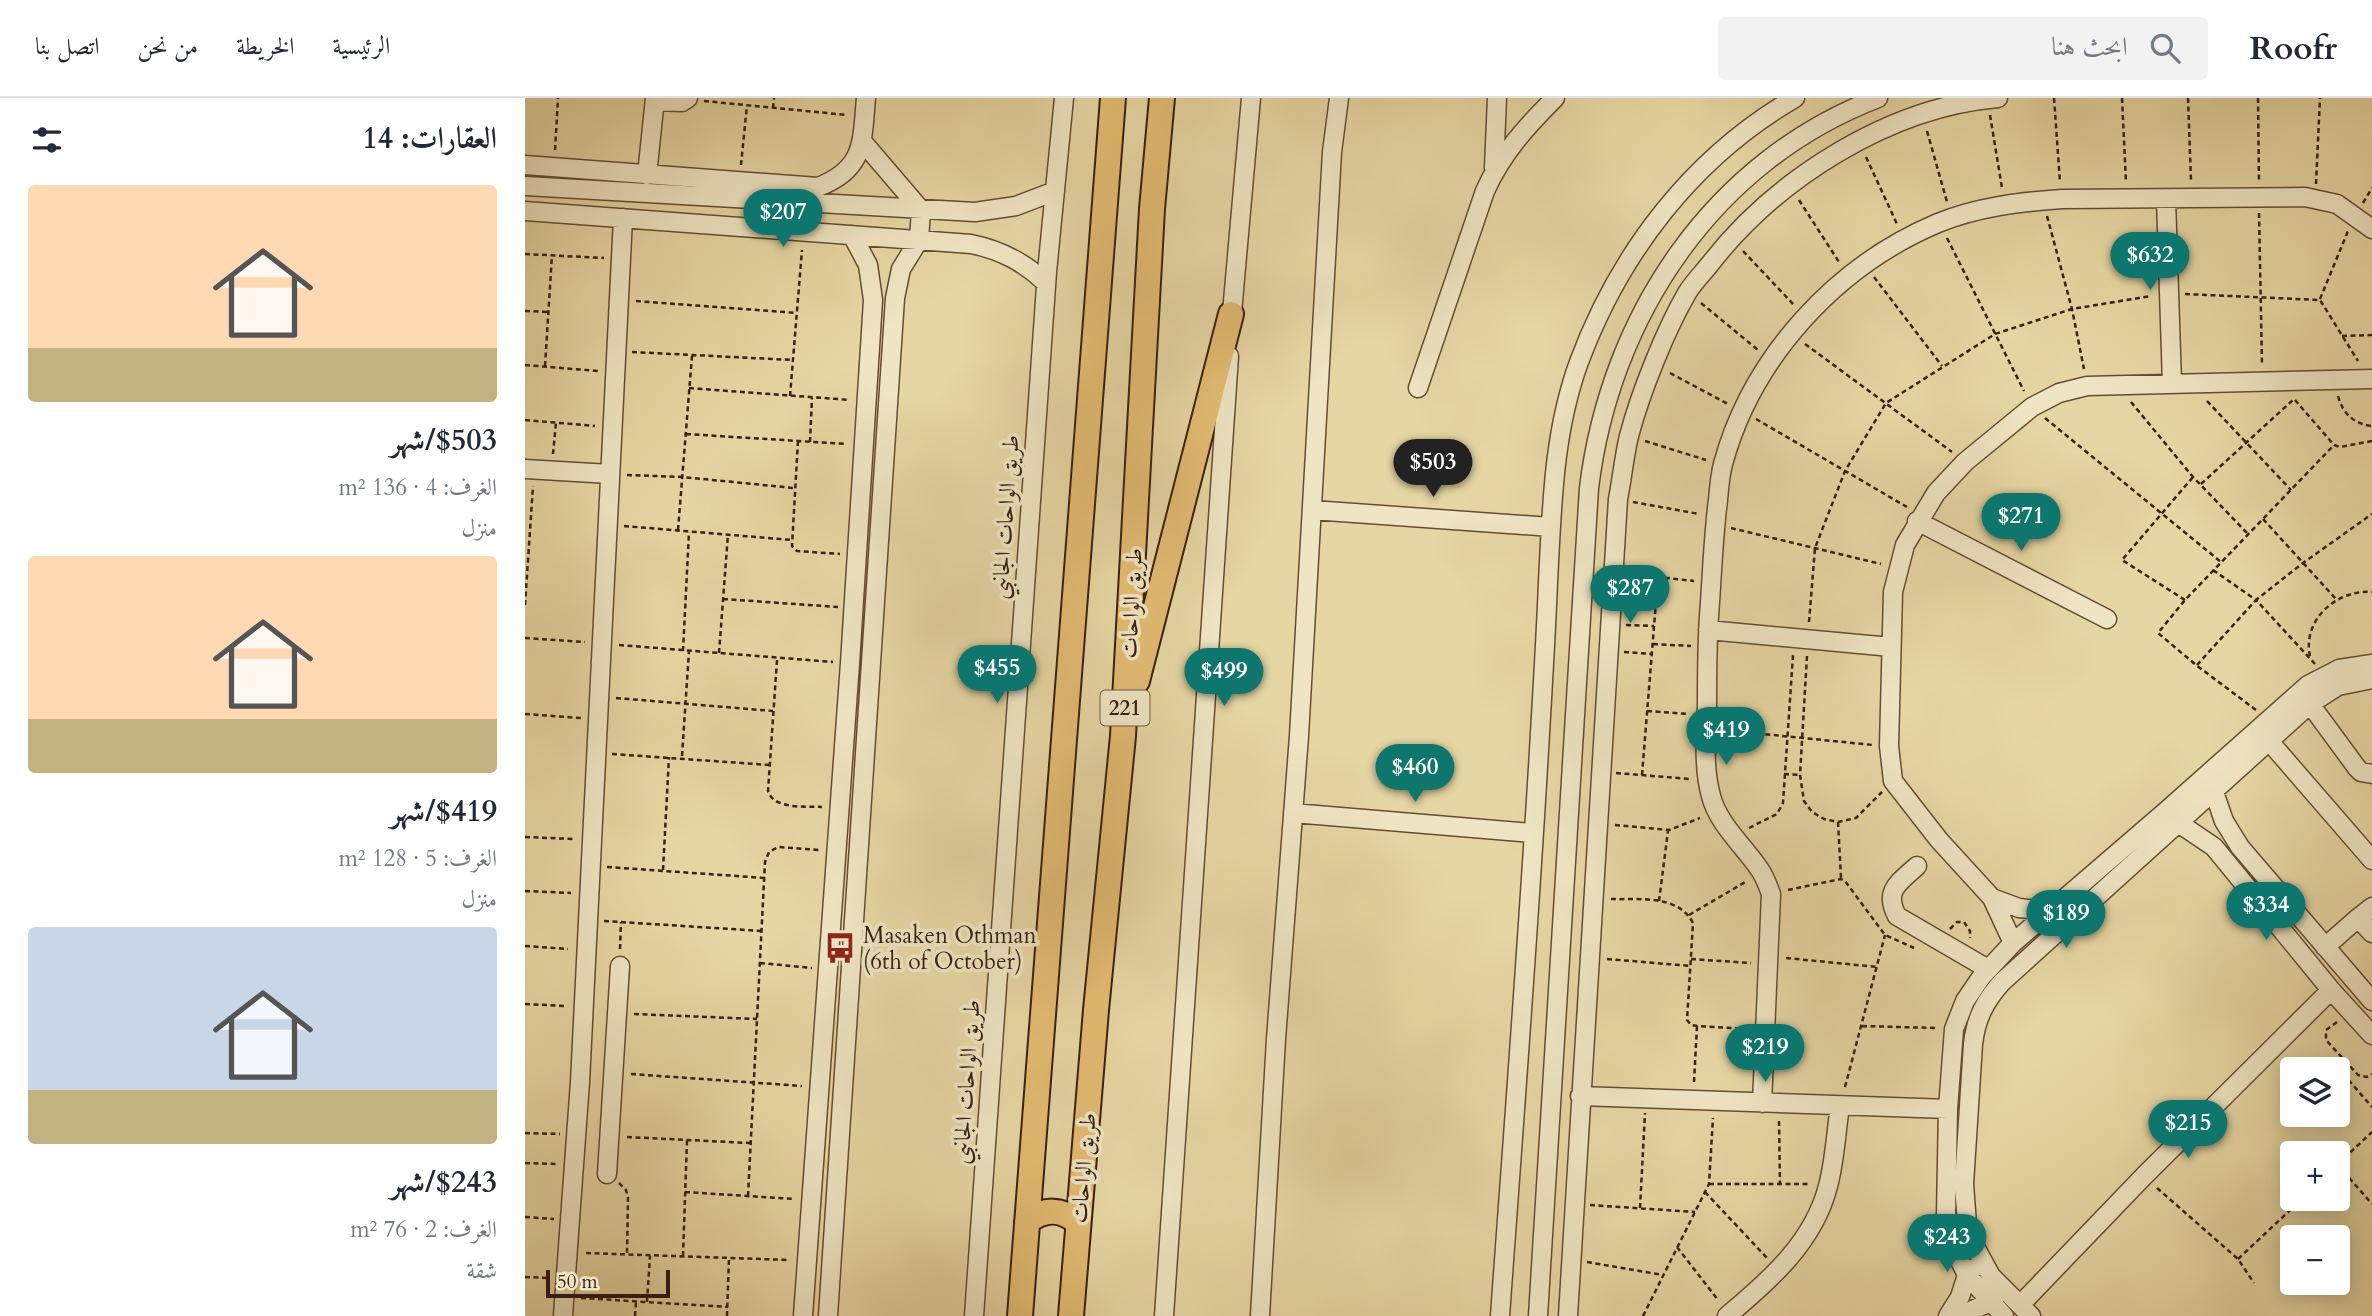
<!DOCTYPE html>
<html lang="ar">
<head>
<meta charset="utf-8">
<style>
  body { margin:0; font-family:Cardo,Amiri,serif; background:#f2f2f3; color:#1f2937; direction:rtl; height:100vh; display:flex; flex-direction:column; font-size:26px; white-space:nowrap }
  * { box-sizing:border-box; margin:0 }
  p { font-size:23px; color:#747a83 }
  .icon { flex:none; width:38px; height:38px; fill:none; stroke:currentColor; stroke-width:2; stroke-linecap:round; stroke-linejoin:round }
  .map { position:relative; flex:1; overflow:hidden; direction:ltr }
  .panel { display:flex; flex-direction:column; background:#fff; width:525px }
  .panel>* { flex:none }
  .tools { position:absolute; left:1755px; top:959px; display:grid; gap:14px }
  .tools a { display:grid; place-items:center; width:70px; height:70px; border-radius:7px; background:#fff; box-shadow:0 4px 18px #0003; font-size:35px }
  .scale { position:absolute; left:21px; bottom:18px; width:124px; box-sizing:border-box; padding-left:7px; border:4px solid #381f0f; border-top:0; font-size:19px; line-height:24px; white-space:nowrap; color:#381f0f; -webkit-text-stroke:5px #efe4c3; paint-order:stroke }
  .price { position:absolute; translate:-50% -60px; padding:0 16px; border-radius:24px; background:#0f766e; color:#fff; font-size:23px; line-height:46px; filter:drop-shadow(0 2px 4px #0008) }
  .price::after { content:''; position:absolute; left:50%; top:42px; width:21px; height:16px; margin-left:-10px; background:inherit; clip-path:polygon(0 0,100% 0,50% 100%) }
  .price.active { background:#222; color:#fff }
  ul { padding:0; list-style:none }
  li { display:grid; align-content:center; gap:14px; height:371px; padding:0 28px }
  li span { display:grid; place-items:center; height:217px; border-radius:7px; color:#555 }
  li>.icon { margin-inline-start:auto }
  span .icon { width:126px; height:126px; fill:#fffc; stroke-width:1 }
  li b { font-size:30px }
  h2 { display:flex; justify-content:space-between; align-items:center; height:84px; padding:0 28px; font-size:30px }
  header { display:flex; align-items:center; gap:42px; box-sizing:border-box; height:98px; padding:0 35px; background:#fff; border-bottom:2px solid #e0e1e3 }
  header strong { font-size:33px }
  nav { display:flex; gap:38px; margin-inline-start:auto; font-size:24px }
  .search { width:490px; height:63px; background:#f2f2f3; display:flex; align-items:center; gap:18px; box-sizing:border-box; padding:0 24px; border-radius:7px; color:#747a83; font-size:26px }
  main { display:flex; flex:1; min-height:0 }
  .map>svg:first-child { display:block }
</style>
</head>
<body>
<header>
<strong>Roofr</strong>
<div class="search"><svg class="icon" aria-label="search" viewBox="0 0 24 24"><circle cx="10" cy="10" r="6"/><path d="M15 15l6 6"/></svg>ابحث هنا</div>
<nav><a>الرئيسية</a><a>الخريطة</a><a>من نحن</a><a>اتصل بنا</a></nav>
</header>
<main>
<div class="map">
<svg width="1847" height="1218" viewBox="0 0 1847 1218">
  <rect width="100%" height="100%" fill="#e6d6a3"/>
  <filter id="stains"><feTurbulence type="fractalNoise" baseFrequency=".00286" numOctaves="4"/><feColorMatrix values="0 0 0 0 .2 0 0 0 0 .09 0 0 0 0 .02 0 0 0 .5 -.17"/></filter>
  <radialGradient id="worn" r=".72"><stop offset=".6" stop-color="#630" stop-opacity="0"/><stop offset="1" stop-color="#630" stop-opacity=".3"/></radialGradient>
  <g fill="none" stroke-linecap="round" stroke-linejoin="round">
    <defs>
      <path id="minor" d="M130,3L157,4L163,0
        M0,67L293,89C340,71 337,44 341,0
        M969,70L972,0
        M122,77L130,0
        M0,88L450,114L491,108L530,93
        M1641,101L1647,286
        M0,113L446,146C476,152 499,164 521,185
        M706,226L726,0
        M893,290L960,93C977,55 1001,29 1030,0
        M0,371L85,376
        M787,412L1026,429
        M1392,423L1582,521
        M1183,532L1366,549
        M1785,606L1832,670L1836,674L1847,676
        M1744,643L1847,762
        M1684,687L1689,694L1699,723L1715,749L1847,903
        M768,715L1008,735
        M1646,720L1689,749L1806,892L1847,937
        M1392,768C1375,784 1358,792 1372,818L1463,871
        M1467,800L1494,810L1523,813L1526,818
        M1833,820L1847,809
        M1488,845L1467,800L1414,742L1368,683L1364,648L1368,494L1380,447L1411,395L1440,364L1507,309L1534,295L1562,288L1847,281
        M1800,849L1833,820L1847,835
        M1055,998L1423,1011
        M1237,1005L1246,796C1243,788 1240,779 1235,772C1219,748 1193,726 1186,698C1178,669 1181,637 1182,608C1182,578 1182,548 1184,518C1187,480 1188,441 1193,402C1194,390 1195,377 1198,366C1227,259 1311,168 1413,125C1452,109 1495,104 1537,101L1780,99L1812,106L1847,131
        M82,1076L95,868
        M1495,1207L1619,1078L1806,892
        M38,1218L55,984L98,120
        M278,1218L325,565L348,202L343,167L327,137
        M303,1218L370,200L376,171L394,142L396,112L337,43
        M449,1218L522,174L539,0
        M639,1218L704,258
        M735,1218L751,941L774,638L807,54L814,0
        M975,1218C989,1024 1004,829 1015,635C1018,585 1021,534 1023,484C1027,409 1028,335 1054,264C1095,154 1168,59 1270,0
        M1013,1218L1064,390C1085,218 1188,63 1353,0
        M1043,1218L1093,401C1097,381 1099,359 1104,338C1115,296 1140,233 1162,195C1168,185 1178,175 1185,166C1251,81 1364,9 1473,0
        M1202,1218C1244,1183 1289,1144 1303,1088C1310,1062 1311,1034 1315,1008
        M1423,1218L1435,1199L1442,1177L1449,1170
        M1435,1218L1465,1204L1471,1197
        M1479,1218L1442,1177L1432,1157L1421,1116L1423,1011L1429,931L1440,903L1457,878L1488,845L1640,714L1783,587L1814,571L1847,566
        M1506,1218L1466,1178L1448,1145L1442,1126L1439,1086L1448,946C1451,920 1460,903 1477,884L1785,606L1813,588L1847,581"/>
      <path id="highway" d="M612,583L706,216
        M502,1124C519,1110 537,1110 553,1125
        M495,1218L588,0
        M546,1218L571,912L598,638L627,111L637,0"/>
    </defs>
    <use href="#minor" stroke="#644d34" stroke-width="21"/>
    <use href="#highway" stroke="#381f0f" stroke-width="28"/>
    <path stroke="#381f0f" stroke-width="2.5" stroke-dasharray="5 3.5" stroke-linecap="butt" d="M1529,0L1535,84
      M1597,0L1601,84
      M1663,0L1666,83
      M1733,0L1734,84
      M179,3L322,17
      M248,10L249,0
      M1465,17L1477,90
      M1402,33L1422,104
      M30,52L33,0
      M1341,59L1372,126
      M216,67L222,7
      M1791,86L1795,0
      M1274,102L1314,164
      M1838,105L1847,90
      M1734,115L1737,266
      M1522,118L1547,211L1559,271
      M1422,140L1499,293
      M1218,153L1269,207
      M0,156L79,160
      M1349,179L1417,268
      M1660,196L1795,202L1833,263
      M1795,201L1823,133
      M111,203L272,215
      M1176,205L1233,252
      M0,213L23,214
      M1817,238L1847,237
      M1280,246L1427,354
      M107,254L268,262
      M0,267L73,273
      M20,268L27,157
      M1145,275L1203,306
      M164,290L325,302
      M265,298L277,152
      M1813,298C1818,316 1829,326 1847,328
      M1770,302L1809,347L1815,349L1847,343
      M1682,303L1766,392
      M1606,304L1668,379L1723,436
      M1520,320L1696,464
      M1231,321L1382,409
      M0,322L70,328
      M161,336L322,346
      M273,343L267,448L272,453L315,456
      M1120,343L1181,362
      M285,344L287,300
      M28,356L31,324
      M102,377L157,379L269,390
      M1676,386L1769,301
      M1108,404L1174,416
      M1738,421L1811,501
      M99,428L267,442
      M1206,430L1356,466
      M153,432L167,258
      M1688,472L1731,502L1778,465L1847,416
      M1106,476L1169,483
      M198,501L313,509
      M1660,502L1597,462L1668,379
      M0,507L8,388
      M1284,524L1290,450L1320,373L1361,305L1470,236L1547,211L1626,198
      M1101,527L1129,528
      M0,540L60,544
      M1128,546L1166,548
      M94,547L308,564
      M158,553L164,434
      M1099,554L1127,556
      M194,555L203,436
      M1282,558L1275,677L1279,703L1287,714L1299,721L1313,724L1331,720L1357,694
      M1785,558C1777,521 1813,491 1847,494
      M252,562L243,693C249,712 281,708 297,709
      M1672,567L1731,502L1790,566
      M91,600L248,613
      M1731,612L1671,567L1633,535L1660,502L1809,347
      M1122,613L1164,616
      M0,616L56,620
      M1198,632L1348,647
      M87,656L245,667
      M157,658L164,553
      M1091,675L1165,681
      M1259,676L1275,677
      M1117,677L1133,479
      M1313,724L1316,780
      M1090,727L1144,732L1175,720
      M1224,730L1252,716L1258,705L1268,557
      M0,739L49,741
      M82,769L240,780
      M138,772L144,659
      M1263,792L1316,781L1320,783L1360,837L1389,850
      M0,793L46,795
      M1086,801C1114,802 1153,796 1168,825L1162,922L1166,927L1172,928L1223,931
      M1134,803L1143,733
      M1164,817L1222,783
      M79,823L237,833
      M1425,831L1432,824H1439L1445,833V840
      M0,848L43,851
      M95,851L96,824
      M1261,860L1352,869
      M1082,861L1166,868
      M1166,861L1226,865
      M235,865L287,870
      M0,906L41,908
      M109,916L232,921
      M1812,924L1801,932V942L1833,977L1842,979L1847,976
      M1337,928L1411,930
      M1824,967L1820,978L1847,1009
      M106,976L277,988
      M1169,984L1172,928
      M1320,989L1360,837
      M1254,1023L1255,1086
      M0,1035L35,1036
      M102,1039L225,1045
      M0,1065L33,1066
      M1813,1066L1847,1034
      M1813,1067L1847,1106
      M94,1085L101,1092L103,1100L102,1156
      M1184,1086H1286
      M1632,1090L1713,1161L1729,1185
      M160,1094L269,1101
      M1180,1094L1243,1161
      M223,1098L240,764L244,754L253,749L294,752
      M1065,1107L1170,1114
      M1115,1110L1120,1015
      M0,1119L29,1121
      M1152,1149L1193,1202
      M61,1155L264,1162
      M158,1158L162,1042
      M1713,1161L1777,1101
      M1062,1164L1138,1177
      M0,1179L24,1180
      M56,1200L203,1209
      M122,1204L125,1158
      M110,1218L111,1204
      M202,1218L204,1159
      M1118,1218L1184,1086L1188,1020"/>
    <use href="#minor" stroke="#efe4c3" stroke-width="18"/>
    <use href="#highway" stroke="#e3bb72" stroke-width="24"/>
  </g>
  <defs>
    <symbol id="bus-bare" viewBox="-9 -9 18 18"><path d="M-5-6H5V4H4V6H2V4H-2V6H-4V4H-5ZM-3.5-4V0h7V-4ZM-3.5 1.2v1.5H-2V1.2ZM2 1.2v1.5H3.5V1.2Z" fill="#8f2418" stroke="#efe4c3" stroke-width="2.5" paint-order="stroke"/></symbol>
  </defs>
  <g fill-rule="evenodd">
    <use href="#bus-bare" x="293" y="828" width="44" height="44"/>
  </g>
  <g text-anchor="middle" stroke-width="7" stroke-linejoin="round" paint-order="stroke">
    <rect fill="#efe4c3" stroke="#6f5a45" stroke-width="2" x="575.5" y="592.5" width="49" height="35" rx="5"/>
    <g font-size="21" font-weight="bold" fill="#381f0f">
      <text x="600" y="617">221</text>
    </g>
    <g font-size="23" fill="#381f0f" stroke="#efe4c3">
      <text transform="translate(480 419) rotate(-86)" y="8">طريق الواحات الجانبي</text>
      <text transform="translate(606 505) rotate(-87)" y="8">طريق الواحات</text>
      <text transform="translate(441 984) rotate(-86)" y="8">طريق الواحات الجانبي</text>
      <text transform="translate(558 1070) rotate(-85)" y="8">طريق الواحات</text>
    </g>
    <g font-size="23" fill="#381f0f" stroke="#efe4c3" text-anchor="start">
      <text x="338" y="845">Masaken Othman<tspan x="338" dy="26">(6th of October)</tspan></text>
    </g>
  </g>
  <rect width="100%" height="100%" filter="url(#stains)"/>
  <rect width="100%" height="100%" fill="url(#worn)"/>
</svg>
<div class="tools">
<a><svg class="icon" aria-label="layers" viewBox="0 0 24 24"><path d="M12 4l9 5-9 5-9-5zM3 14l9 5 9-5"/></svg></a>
<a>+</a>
<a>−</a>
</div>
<div class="scale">50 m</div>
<b class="price" style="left:258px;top:151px">$207</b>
<b class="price" style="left:1625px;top:194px">$632</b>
<b class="price active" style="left:908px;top:401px">$503</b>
<b class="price" style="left:1496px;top:455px">$271</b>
<b class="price" style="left:1105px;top:527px">$287</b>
<b class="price" style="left:472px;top:607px">$455</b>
<b class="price" style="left:699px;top:610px">$499</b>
<b class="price" style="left:1201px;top:669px">$419</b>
<b class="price" style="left:890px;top:706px">$460</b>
<b class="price" style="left:1741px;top:844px">$334</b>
<b class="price" style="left:1541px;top:852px">$189</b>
<b class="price" style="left:1240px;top:986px">$219</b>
<b class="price" style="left:1663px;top:1062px">$215</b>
<b class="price" style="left:1422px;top:1176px">$243</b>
</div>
<section class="panel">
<h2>العقارات: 14<svg class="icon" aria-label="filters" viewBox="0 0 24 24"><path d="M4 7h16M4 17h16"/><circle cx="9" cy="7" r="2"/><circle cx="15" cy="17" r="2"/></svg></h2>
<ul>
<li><span style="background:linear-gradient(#ffd9b3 75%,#c2b280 0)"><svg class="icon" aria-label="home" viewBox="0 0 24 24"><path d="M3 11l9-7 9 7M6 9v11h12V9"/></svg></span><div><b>$503/شهر</b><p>الغرف: 4 · 136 m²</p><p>منزل</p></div></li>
<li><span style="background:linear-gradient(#ffd9b3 75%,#c2b280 0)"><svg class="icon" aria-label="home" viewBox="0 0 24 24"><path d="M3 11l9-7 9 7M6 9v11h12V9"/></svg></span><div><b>$419/شهر</b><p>الغرف: 5 · 128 m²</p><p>منزل</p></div></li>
<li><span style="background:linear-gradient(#c9d6e8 75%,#c2b280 0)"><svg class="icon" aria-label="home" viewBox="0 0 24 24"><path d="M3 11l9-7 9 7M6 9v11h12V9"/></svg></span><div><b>$243/شهر</b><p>الغرف: 2 · 76 m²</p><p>شقة</p></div></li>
</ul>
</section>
</main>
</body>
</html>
